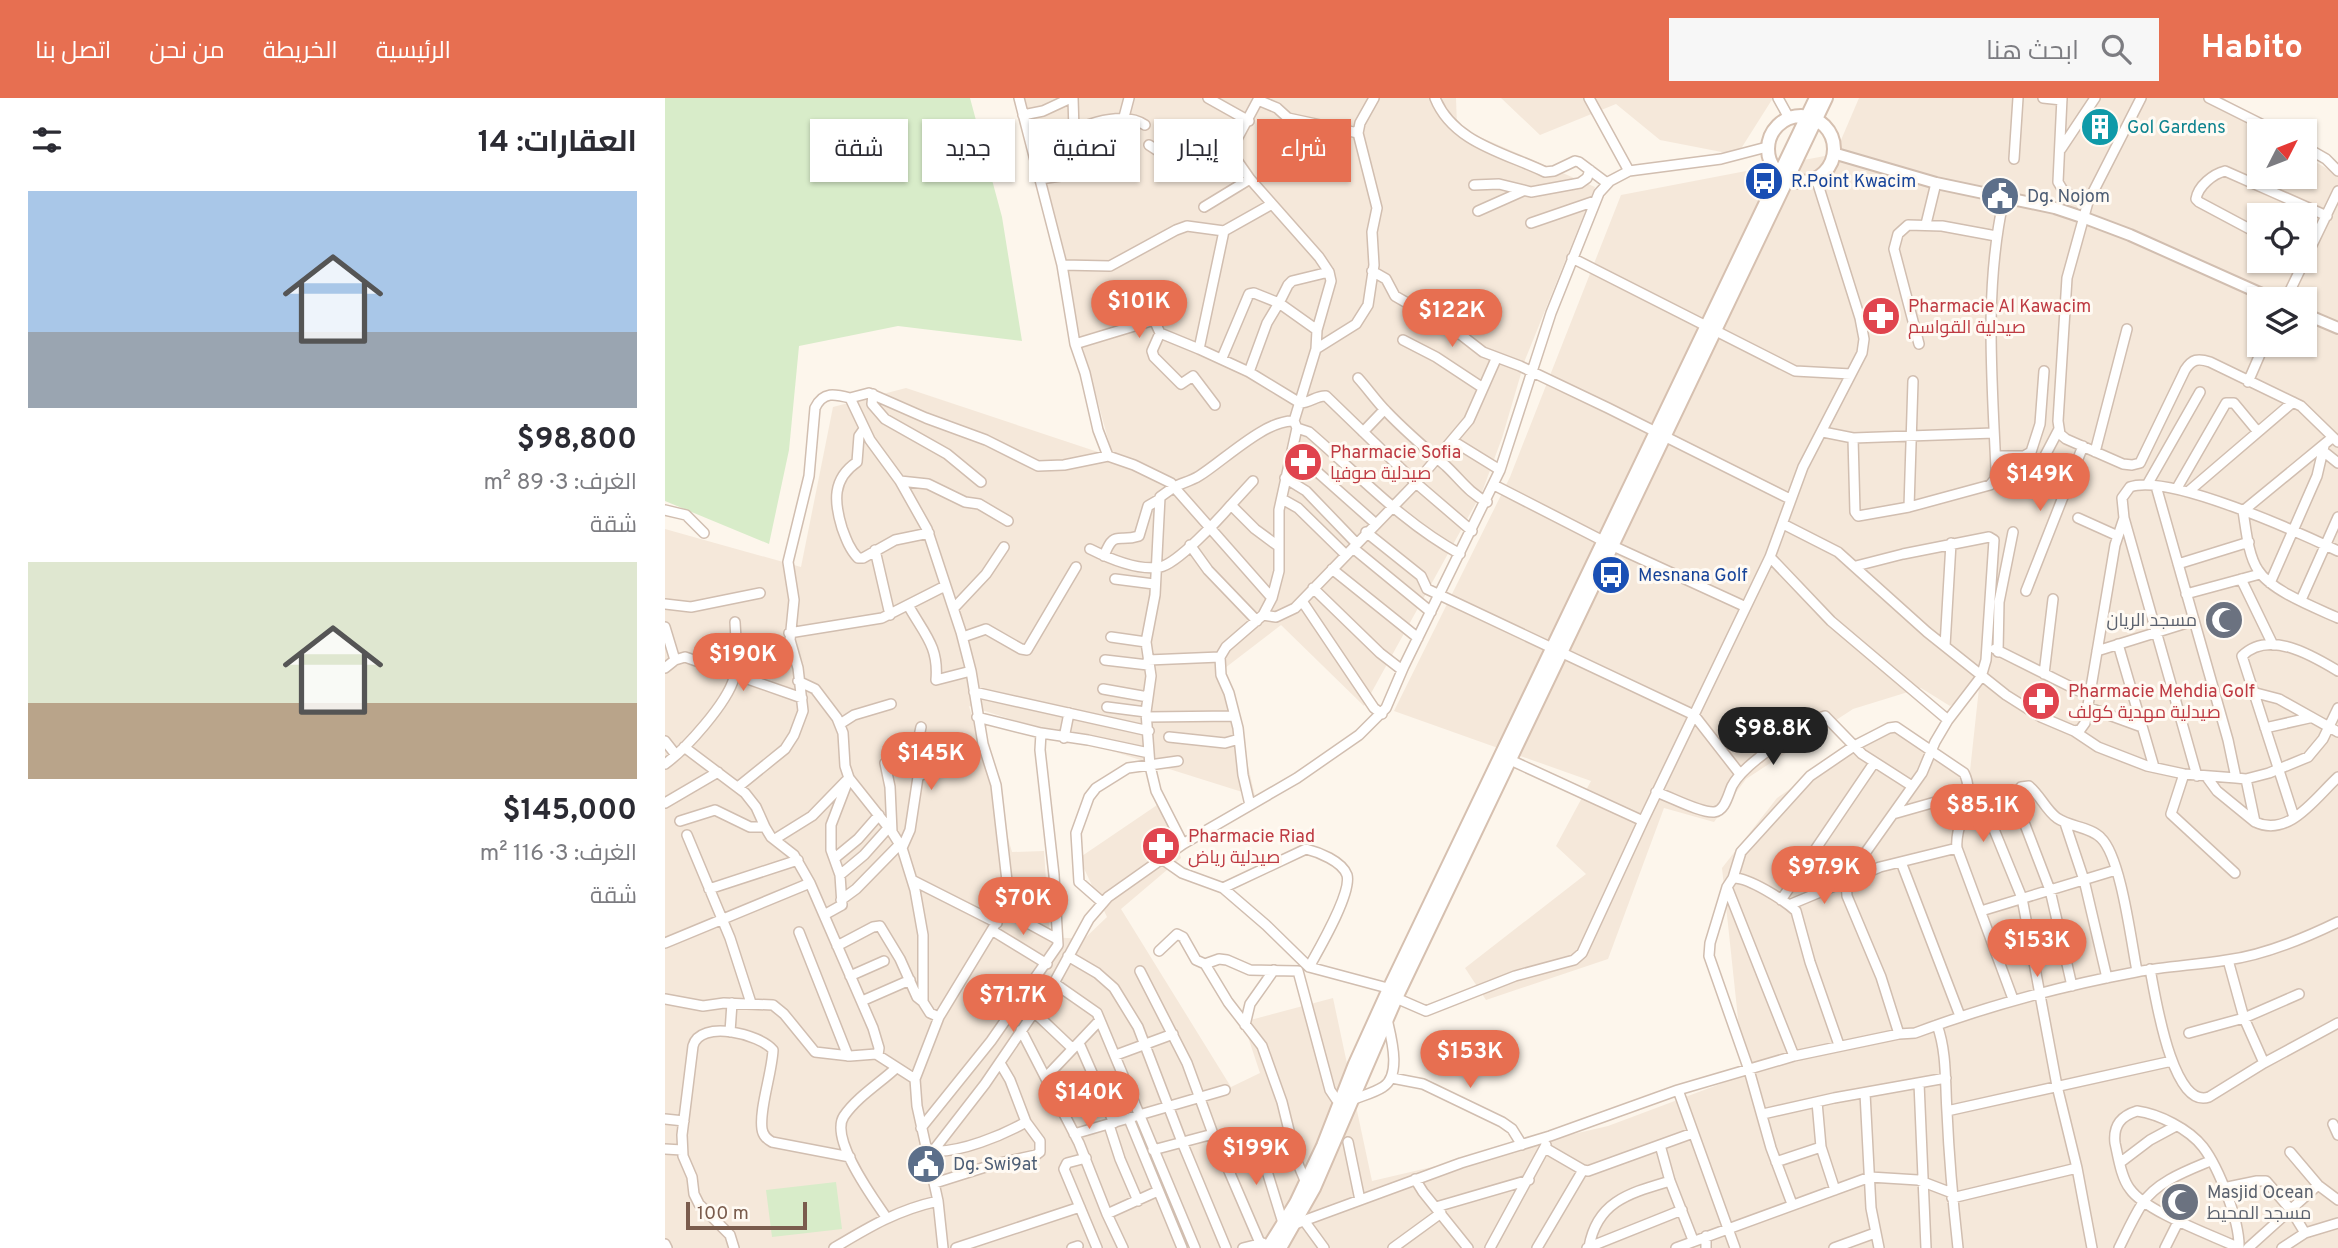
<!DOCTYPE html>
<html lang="ar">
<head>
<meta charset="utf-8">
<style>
  body { margin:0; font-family:Overpass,Cairo,sans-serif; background:#f7f7f7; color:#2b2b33; direction:rtl; height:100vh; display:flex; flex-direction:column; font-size:26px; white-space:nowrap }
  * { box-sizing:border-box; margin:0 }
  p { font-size:23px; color:#7c7c81 }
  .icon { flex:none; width:38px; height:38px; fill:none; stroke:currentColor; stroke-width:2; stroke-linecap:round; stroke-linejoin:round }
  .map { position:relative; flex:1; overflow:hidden; direction:ltr }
  .drawer { display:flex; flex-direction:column; background:#fff; width:665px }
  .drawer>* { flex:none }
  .banner { position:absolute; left:21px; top:21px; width:665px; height:63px; direction:rtl; display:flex; gap:14px }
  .needle { width:46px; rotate:48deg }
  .fabs { position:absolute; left:1582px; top:21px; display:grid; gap:14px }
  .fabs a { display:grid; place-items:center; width:70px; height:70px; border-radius:0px; background:#fff; box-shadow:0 2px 5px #0004; font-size:35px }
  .scale { position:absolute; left:21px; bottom:18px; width:121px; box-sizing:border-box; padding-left:7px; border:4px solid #7a5c4d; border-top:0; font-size:19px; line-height:24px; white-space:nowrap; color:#7a5c4d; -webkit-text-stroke:5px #fffaf3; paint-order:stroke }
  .price { position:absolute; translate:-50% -60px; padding:0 16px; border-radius:24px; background:#e76f51; color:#fff; font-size:23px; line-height:46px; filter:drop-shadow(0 2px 4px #0008) }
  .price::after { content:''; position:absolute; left:50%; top:42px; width:21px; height:16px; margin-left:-10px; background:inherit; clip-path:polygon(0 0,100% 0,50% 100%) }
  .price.selected { background:#222; color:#fff }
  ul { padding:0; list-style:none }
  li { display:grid; align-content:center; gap:14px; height:371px; padding:0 28px }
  li span { display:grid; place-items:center; height:217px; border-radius:0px; color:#555 }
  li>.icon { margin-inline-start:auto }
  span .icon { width:126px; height:126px; fill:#fffc; stroke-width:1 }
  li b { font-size:30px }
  h2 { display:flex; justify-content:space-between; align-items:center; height:84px; padding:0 28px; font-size:30px }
  .tag { padding:0 24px; border-radius:0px; background:#fff; box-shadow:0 2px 5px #0004; font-size:24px; line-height:63px }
  .tag.selected { background:#e76f51; color:#fff }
  header { display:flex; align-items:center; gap:42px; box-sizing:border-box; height:98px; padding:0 35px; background:#e76f51; color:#fff }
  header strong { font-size:33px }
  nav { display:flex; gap:38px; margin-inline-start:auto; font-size:24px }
  .search { width:490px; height:63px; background:#f7f7f7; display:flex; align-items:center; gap:18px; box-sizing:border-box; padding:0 24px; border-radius:0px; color:#7c7c81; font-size:26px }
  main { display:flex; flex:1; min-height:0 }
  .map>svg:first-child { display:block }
</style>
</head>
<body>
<header>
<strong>Habito</strong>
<div class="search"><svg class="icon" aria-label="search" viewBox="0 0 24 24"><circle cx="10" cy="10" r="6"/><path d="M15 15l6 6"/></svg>ابحث هنا</div>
<nav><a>الرئيسية</a><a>الخريطة</a><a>من نحن</a><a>اتصل بنا</a></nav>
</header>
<main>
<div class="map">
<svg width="1673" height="1150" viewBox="0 0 1673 1150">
  <rect width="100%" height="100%" fill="#fdf6ec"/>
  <path fill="#f5e8da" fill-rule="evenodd" d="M349,0H791L792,29L930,89L860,262L837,340L817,394L699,608L616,527L560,570L590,698L304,608L347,754L379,753L385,839L419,841L442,819L414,760L498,703L516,760L456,811L566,989L595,975L578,924L668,900L707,1083L943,1028L1079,977L1057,770L1112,700L1223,624L1305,673L1314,590L1285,608L1256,590L1188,611L1081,681L1049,724L999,710L943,861L821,902L800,870L921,776L891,748L926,683L729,613L845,379L956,97L1170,56L1194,0H1559L1596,33H1594V79H1640V58L1673,77V1150H0V431L136,469L168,309L241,290L448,359ZM1594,117H1640V163H1594ZM1594,201H1640V247H1594Z
    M836,0H1108L1072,57L995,42L951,6L875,37Z"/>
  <path fill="#d8ecc9" d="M0,0H305L337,119L357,243L233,228L134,248L124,352L104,446L0,403Z
    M171,1084L177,1131L107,1139L101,1092Z"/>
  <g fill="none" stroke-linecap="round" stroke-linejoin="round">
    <defs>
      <path id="minor" d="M354,0L397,167L410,246L420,275L433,332L443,358L469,367L506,385L509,389C517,385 526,383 534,378C557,364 601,321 629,323
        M408,0L409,33
        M543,0L584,23
        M770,0C788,45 841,55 880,74L889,73L910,63L914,64L942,85
        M924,0L964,73
        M1113,0L1124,20
        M1378,0L1397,2
        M1397,0L1393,84L1399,94L1423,104L1402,180L1393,323L1395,336L1401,341L1458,366L1467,367L1475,365L1520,272C1527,261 1533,260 1545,264L1636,308L1673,344
        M1544,0L1610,33
        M593,2L612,10L623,20L693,35
        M358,17L378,13L406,0
        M459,19L464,0
        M484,47C497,56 536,78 551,72C558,70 565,65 571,61
        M1640,49L1661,61L1673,73
        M367,50C395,38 452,7 480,27
        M1396,51L1430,0
        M1349,61L1353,0
        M375,81L437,72
        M809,87L834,86L866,94L915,85L922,80L925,72
        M1423,104L1476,0
        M607,106L559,133L534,251L584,274L602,225L614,205L652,232
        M539,109L585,81
        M813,113L858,93
        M866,125L930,103
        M1261,126L1271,85
        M1594,136L1534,104L1531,101C1533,88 1548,76 1560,73L1662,118
        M907,160L1130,273L1186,276
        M397,167L445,168L511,132L522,128L559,133
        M707,173L721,181L730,198L791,233L818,254L855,268L943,310L1125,401
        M1621,201L1673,93
        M495,235L487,253L489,259L516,286L528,278L550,307
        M738,242L771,259L818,290
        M410,246L486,223L490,224L495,235L534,251
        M1254,246L1229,151L1233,136L1243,127L1277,128L1331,138
        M651,251L691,226L703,207L709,167L707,134L712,110L693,35L695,25L709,0
        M557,260L584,196L589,195L614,205L623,187L627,183L664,174
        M584,274L635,305C645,305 652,297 661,298L751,385L630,510L611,519L598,517
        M693,280C703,291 711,303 721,313C740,333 761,351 781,368C795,381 804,395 822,404
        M1248,283L1244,409L1325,387L1330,381L1331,371C1327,281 1319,189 1339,100
        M1583,284L1599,247
        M208,296L207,306L220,321L282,356L316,384
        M632,330L644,334C694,377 738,425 795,456
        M199,331L194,338L192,364C167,381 169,404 177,430C181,441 185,452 193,460H198L230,442L264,435
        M698,334L719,312
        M1158,334L1188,340L1190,414L1193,418L1244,409
        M1668,339L1578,413C1581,431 1583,457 1593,472C1606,493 1651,510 1673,520
        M1188,340L1329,335
        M788,343L835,372
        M1658,353L1673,365
        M1430,354L1462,231
        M626,356L649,371L711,426
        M1331,358H1359L1366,354L1375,326L1379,273
        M1373,371L1394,331
        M620,380L641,393L692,446
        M235,383L263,386L300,404L314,406L343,423
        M829,387L948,448L1081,509
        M1482,387L1535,294
        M1491,388L1563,642L1571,680
        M1512,390L1561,305H1569L1593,334
        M1524,393L1628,304
        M617,401L633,410L681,457
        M566,407L588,383
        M0,412L21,417L39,435
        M1413,420L1453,438
        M1459,420L1532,678
        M1118,426L1173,454L1262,534L1341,597L1376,619L1409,633L1433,649L1482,668L1519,676L1571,680L1581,681L1604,675L1643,659L1658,641L1673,610
        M807,433L751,385L804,322L831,261
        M701,434L756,478L762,491L1029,617L1075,676
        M525,447L543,472L592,523
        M688,450L766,514
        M425,451C443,460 474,473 495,469C512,466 554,421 566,407L590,431L613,448
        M210,452L225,517
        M439,458C449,431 453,445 474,438L483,408L495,401
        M1105,459L1166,523L1283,622
        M1513,466L1584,444
        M1191,468L1238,456L1324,439L1329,442L1321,562L1316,579L1283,622L1270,644L1257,675L1181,782L1182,798L1216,879L1234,936
        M667,471L753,540
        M450,481L489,486
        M1576,481L1608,547
        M1605,485L1652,378L1659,348
        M648,490L715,555L737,572
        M1361,493L1418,348
        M1521,496L1595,476
        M1636,502L1673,419
        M637,503L709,610L717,616
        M0,506L26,509L95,495
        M243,507C259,536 274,548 271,582L306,573
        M289,510L321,476L339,449
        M0,529L10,562
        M124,535L217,520L280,488
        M298,539L321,531L356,551L362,552L411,469
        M446,539L481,544
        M1453,546L1489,669
        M1280,548L1286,445
        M1330,551L1424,598
        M1432,553L1528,523
        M1333,554L1334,504L1348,434
        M440,562L483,567
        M483,562L555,559
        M0,570L10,562L20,559L137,600
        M1379,576L1388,501
        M133,583L150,591L172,620L178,635L180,668L184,680L227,734L237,750L250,792L258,837V904L265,915L274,919
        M438,591L483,599
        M309,594L484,633
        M1591,595L1614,601L1673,634
        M442,609L481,614
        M1422,609L1477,629
        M312,619L376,635L423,642L484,655
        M482,619L570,618
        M175,626L189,617L226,606
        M1600,630L1644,620
        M1409,633L1415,632L1420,625L1450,447L1459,420L1457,400L1465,389C1503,375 1633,434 1673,453
        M504,639L560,645L574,641
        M399,640L404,615
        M0,643L11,657
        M19,649L80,695L91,709L100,729
        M841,660L978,723
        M220,665L225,689L227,734
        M0,666C21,651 62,605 69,580C73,562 71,543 70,524
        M1519,676L1506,716L1570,775
        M1541,678L1552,693L1590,724
        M1581,681L1590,724C1624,740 1650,700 1673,679
        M73,689L120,651L129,637L138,613L133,570L125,542L129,502L123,464L144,378L150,310C158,293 170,296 185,300
        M991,694C1006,699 1035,715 1049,714C1060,713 1063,697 1067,688C1079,665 1125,638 1148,622L1160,618L1197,656L1247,688
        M1349,698L1385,792L1407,888
        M0,705L53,674
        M585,707L578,677L573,630L564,595L556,577L555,559L561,549L598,517L607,500L614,473V412L632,330L629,323L651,251L652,232L666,183L664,174L654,159L585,81L569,58L571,43L594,0
        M1228,716L1302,695L1328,729
        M1629,719L1577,558C1604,531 1648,558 1673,573
        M15,723L50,712L85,729H100L106,739L129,757L145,785L208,930L214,950L213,957
        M1400,725L1419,782L1442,880
        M22,737L65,840L86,905
        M110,741L147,718L181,683
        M518,746L491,693L485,668L481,614L486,578L481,544L490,497L495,399L509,389L607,500
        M237,750L245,732L253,679L258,676L252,648L256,629
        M170,760L193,741L214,717
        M497,761L517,775L558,790L601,827L644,869L730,892
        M1236,764L1295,918
        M175,777L199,757L224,729
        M1068,780L1076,754L1145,678L1189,648L1224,630L1231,629L1299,675C1312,700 1289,725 1292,750L1348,901
        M247,782L332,825
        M1062,789L1129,958
        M558,790L641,751C653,754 677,763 682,777C687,795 654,851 644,869
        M44,791L133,762
        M176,802L191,791L235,746
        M1116,802L1209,665
        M438,805L414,784L411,735L424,699L431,690L463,670L513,663
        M1124,807L1215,769L1292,750
        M339,812L392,841
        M1316,813L1451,772
        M159,817L177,807L175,777L166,752V727L184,680
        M328,833L382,866
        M134,834L183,958
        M0,845L145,785
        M172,848L208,829L215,828L235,861L252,899L257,903
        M494,853L512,836L518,839L531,862L540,866L563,904L597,948L617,1004L631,1061L641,1085
        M403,858L432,875L449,890L473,929L517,1044L561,1150
        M1563,862L1579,920L1599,965
        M540,866L554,861L562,862L585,872L633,873L665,992L671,1001L680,1003
        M1485,871C1490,896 1507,1012 1544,999L1599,965L1673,925
        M475,873L522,965L548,1036L595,1145
        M185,878L219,863
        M389,885L432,915L530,1150
        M731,900L761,913L850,878L909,862L917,855L978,723L1105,459L1138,369L1197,255L1199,241L1195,220L1151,80
        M0,901L38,908L59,905L108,907L119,916L150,954L185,958L211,956L250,981
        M197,903L245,882
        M369,914L407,950
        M580,927L585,906L609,872
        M1272,927C1282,954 1280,985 1282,1014C1284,1059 1288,1105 1293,1150
        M356,932L414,1045L442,1116L458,1150
        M65,934L67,905
        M1524,935L1579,920L1634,896
        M414,945L449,1025
        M451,957L508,936
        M381,979L435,922
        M727,980L758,986L837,1024L847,1031L857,1047
        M1254,985L1261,1150
        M1013,992L1070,1150
        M1200,995L1206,1110L1214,1150
        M687,1002C696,998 709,995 718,989C737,977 726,939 722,921
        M1152,1004L1156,1049L1170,1092
        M1282,1013L1507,963
        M1472,1013C1494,1016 1524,1031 1538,1049C1554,1070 1575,1124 1574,1150C1547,1137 1481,1114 1465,1091C1456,1080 1453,1058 1450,1045C1448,1027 1456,1018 1472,1013Z
        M1098,1016L1169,1000L1281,980
        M0,1021L19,1023
        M464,1021L517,1150
        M1668,1026L1673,1037
        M444,1027L455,1061L473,1103
        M256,1030L326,943L393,847L389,777L375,652L376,635
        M409,1036L560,992
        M596,1044L601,1070L618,1125
        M683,1044L695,1102
        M995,1047L1005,1083L1028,1142
        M880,1050L918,1072L923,1073L1028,1035
        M0,1051L17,1052
        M488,1052L548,1036
        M268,1053C295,1055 338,1037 361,1024
        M261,1054L268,1053L320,986L389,885L424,821L443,799L518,746L632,680L694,637L721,610L739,568L835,372L886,215L934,95L945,83L964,73L1056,61L1102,49
        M1625,1054L1653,1087L1673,1102
        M556,1055L596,1044L624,1032
        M421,1060L402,1065L399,1071L432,1150
        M1111,1064L1156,1049
        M1456,1064L1485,1042L1511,1028
        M601,1070L631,1061
        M750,1081L758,1094L803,1150
        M270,1085L330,1066L371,1057L375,1054V1043L361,1024L345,982L335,965
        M1558,1090L1592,1083H1601L1626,1112L1640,1135
        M1287,1100L1412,1070
        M1127,1106L1106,1050L1084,972L1044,858L1045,845L1062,789L1068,780C1083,779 1119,802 1131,813L1145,864L1174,947
        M771,1109L864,1082
        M442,1116L493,1093
        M221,1119C208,1100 164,1040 179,1018C192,999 215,985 231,970
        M640,1124L659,1150
        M630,1126L796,1065L885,1038L1013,992L1129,958L1234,936L1250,935C1322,908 1396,888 1471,874C1502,868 1532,867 1562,862C1600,857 1638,841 1673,824
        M1041,1138V1150
        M0,1146L2,1150
        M924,1149C932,1103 965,1095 1005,1083
        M69,1150L65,1137L34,1106L29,1096L27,1079L18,1058L17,1037L28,948C35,921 95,936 108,952C107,975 94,1011 97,1031C98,1038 102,1041 107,1044L185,1059
        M169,1150C204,1129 232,1112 273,1103
        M278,1150L273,1103L252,1008L250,981L274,919L339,812L342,783L331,687L318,646L306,573L296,534L262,431L235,383L205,342L185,300L204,295L261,320L321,342L373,368L399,367L443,358
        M291,1150L415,1109
        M407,1150L413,1148
        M578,1150L598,1145
        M728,1150L776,1115
        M825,1150L881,1047
        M872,1150L918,1072
        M922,1150L1017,1112
        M1011,1150L1205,1079L1253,1082L1287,1095
        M1169,1150L1210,1135
        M1427,1150L1412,1070L1392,988L1357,800L1328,729L1356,689L1364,688C1376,698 1380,711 1392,720C1405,729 1426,729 1436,740C1456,759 1466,843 1472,873
        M1454,1150C1461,1136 1468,1120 1477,1106C1491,1084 1521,1073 1545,1063
        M1500,1150L1514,1122
        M1583,1150L1653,1087
        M1617,1150L1640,1135L1673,1125"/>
      <path id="tertiary" d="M1168,55L1271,85L1390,110L1420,120L1465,137L1608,201
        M1640,216L1673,230"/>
      <path id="secondary" d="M1103 51a33 33 0 1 1 66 0a33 33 0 1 1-66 0Z
        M603,1150L631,1105L658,1048L690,966L724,891L1151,0
        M615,1150L649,1090L731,900L1161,0"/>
    </defs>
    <use href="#minor" stroke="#d1beb0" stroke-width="12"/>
    <use href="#tertiary" stroke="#d1beb0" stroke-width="14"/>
    <use href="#secondary" stroke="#d6c0b0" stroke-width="16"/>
    <use href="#minor" stroke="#fff" stroke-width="9"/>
    <use href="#tertiary" stroke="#fff" stroke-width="10"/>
    <use href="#secondary" stroke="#fff" stroke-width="12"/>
  </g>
  <defs>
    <symbol id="building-disc" viewBox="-11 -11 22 22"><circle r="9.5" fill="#0f9aa8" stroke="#fffaf3"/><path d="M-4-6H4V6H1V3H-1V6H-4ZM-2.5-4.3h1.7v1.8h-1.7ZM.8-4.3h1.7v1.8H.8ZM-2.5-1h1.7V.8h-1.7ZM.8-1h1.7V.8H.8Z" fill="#fff"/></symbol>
    <symbol id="bus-disc" viewBox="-11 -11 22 22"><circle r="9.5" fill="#1a4fb4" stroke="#fffaf3"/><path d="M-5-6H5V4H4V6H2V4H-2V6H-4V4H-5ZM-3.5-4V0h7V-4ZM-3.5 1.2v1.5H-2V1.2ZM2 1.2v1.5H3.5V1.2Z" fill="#fff"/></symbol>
    <symbol id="civic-disc" viewBox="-11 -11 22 22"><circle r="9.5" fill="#5c6f8a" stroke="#fffaf3"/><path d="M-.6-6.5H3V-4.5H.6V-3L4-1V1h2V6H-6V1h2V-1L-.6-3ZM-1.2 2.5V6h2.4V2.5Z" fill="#fff"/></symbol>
    <symbol id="pharmacy-disc" viewBox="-11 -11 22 22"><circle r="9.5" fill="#e0444e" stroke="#fffaf3"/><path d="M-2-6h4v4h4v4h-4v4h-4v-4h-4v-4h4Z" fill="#fff"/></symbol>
    <symbol id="mosque-disc" viewBox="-11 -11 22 22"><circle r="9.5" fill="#6b7280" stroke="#fffaf3"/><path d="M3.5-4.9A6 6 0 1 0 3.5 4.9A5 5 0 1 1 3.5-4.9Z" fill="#fff"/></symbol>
  </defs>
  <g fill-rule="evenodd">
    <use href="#building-disc" x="1413" y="7" width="44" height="44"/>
    <use href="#bus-disc" x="1077" y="61" width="44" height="44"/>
    <use href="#civic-disc" x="1313" y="76" width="44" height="44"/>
    <use href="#pharmacy-disc" x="1194" y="196" width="44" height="44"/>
    <use href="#pharmacy-disc" x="616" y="342" width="44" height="44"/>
    <use href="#bus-disc" x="924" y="455" width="44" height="44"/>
    <use href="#mosque-disc" x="1537" y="500" width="44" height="44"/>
    <use href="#pharmacy-disc" x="1354" y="581" width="44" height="44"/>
    <use href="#pharmacy-disc" x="474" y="726" width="44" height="44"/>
    <use href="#civic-disc" x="239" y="1044" width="44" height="44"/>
    <use href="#mosque-disc" x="1493" y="1082" width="44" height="44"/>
  </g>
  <g text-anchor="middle" stroke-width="6" stroke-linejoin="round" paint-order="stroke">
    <g font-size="18" fill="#0d838f" stroke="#fffaf3" text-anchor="start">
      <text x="1462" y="35">Gol Gardens</text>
    </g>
    <g font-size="18" fill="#164399" stroke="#fffaf3" text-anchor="start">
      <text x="1126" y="89">R.Point Kwacim</text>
      <text x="973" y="483">Mesnana Golf</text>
    </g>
    <g font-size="18" fill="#4e5e75" stroke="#fffaf3" text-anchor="start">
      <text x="1362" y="104">Dg. Nojom</text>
      <text x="288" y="1072">Dg. Swi9at</text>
    </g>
    <g font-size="18" fill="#be3a42" stroke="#fffaf3" text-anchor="start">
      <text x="1243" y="214">Pharmacie Al Kawacim<tspan x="1243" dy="21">صيدلية القواسم</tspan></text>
      <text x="665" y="360">Pharmacie Sofia<tspan x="665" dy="21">صيدلية صوفيا</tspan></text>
      <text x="1403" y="599">Pharmacie Mehdia Golf<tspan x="1403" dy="21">صيدلية مهدية كولف</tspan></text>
      <text x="523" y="744">Pharmacie Riad<tspan x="523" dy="21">صيدلية رياض</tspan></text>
    </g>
    <g font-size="18" fill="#5b616d" stroke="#fffaf3" text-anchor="end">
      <text x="1532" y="528">مسجد الريان</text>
      <text x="1542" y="1100" text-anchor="start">Masjid Ocean<tspan x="1542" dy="21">مسجد المحيط</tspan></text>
    </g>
  </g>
</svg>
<div class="fabs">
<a><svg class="needle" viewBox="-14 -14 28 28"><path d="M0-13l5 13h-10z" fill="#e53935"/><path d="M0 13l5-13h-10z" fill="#7c7c81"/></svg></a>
<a><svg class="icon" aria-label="locate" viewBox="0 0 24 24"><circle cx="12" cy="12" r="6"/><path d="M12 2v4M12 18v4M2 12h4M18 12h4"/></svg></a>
<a><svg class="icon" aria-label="layers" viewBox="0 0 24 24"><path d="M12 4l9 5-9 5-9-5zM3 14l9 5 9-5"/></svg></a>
</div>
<div class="scale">100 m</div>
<b class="price" style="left:474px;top:242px">$101K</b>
<b class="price" style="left:787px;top:251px">$122K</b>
<b class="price" style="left:1375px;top:415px">$149K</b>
<b class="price" style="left:78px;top:595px">$190K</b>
<b class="price selected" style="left:1108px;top:669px">$98.8K</b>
<b class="price" style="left:266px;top:694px">$145K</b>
<b class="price" style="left:1318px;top:746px">$85.1K</b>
<b class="price" style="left:1159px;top:808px">$97.9K</b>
<b class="price" style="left:358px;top:839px">$70K</b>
<b class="price" style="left:1372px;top:881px">$153K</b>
<b class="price" style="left:348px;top:936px">$71.7K</b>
<b class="price" style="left:805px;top:992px">$153K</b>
<b class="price" style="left:424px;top:1033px">$140K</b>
<b class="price" style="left:591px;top:1089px">$199K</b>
<div class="banner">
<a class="tag selected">شراء</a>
<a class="tag">إيجار</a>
<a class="tag">تصفية</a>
<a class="tag">جديد</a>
<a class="tag">شقة</a>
</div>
</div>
<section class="drawer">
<h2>العقارات: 14<svg class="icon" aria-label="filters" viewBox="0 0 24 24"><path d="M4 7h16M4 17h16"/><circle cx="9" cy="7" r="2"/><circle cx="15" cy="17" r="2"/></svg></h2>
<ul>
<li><span style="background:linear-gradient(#a9c7e8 65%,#9aa5b1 0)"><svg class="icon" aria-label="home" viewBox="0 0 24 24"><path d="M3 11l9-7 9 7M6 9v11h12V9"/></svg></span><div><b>$98,800</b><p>الغرف: 3 · 89 m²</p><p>شقة</p></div></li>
<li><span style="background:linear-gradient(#dfe7d0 65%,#b9a48a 0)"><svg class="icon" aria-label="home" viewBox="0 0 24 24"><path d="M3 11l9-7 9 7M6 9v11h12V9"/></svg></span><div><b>$145,000</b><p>الغرف: 3 · 116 m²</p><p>شقة</p></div></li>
</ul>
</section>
</main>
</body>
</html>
